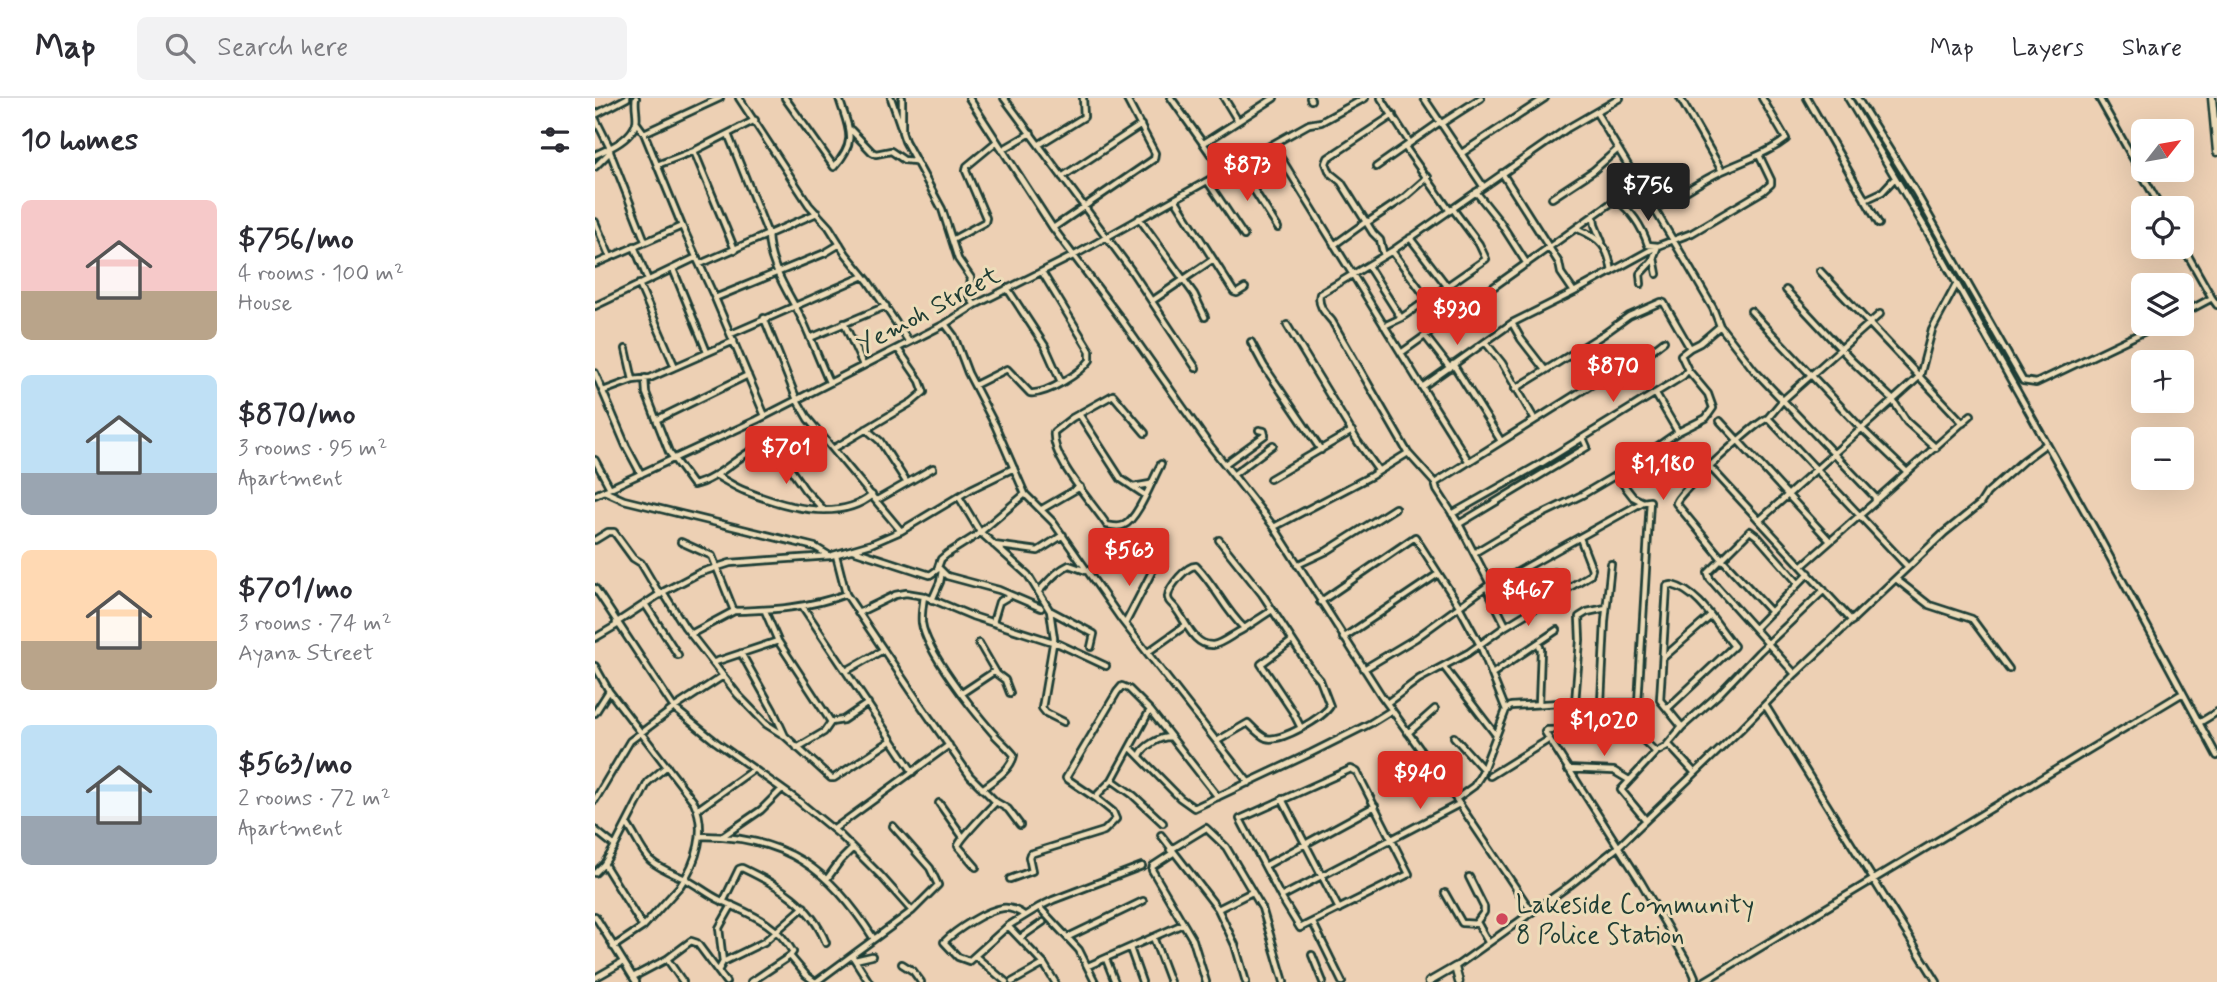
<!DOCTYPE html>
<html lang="en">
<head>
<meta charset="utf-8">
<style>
  body { margin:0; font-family:Mynerve,sans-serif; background:#f2f2f3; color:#2b2b33; height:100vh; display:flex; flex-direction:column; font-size:26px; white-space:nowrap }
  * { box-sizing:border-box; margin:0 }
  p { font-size:23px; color:#7c7c81 }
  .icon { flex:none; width:38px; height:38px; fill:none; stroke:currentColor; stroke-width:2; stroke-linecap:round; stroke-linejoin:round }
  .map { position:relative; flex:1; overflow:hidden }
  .details { display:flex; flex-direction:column; background:#fff; width:595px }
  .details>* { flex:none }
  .needle { width:46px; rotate:59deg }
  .fabs { position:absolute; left:1536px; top:21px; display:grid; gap:14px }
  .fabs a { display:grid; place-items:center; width:63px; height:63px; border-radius:10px; background:#fff; box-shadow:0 7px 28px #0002; font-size:35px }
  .price { position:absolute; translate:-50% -60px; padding:0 16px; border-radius:7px; background:#d93025; color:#fff; font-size:23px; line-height:46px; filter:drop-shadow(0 2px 4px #0008) }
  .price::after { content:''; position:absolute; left:50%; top:42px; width:21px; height:16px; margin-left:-10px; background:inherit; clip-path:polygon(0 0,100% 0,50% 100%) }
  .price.selected { background:#222; color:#fff }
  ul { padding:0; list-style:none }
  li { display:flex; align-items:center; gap:21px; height:175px; padding:0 21px }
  li span { display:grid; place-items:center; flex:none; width:196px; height:140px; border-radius:10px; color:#555 }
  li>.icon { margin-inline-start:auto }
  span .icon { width:84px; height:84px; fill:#fffc; stroke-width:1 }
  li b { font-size:30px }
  h2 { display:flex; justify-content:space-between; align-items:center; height:84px; padding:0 21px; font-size:30px }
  header { display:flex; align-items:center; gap:42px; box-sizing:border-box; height:98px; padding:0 35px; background:#fff; border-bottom:2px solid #e1e1e2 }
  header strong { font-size:33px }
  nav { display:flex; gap:38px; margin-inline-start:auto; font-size:24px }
  .search { width:490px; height:63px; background:#f2f2f3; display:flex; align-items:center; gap:18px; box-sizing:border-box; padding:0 24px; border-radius:10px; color:#7c7c81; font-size:26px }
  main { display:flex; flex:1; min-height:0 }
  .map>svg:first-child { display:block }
</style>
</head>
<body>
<header>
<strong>Map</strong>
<div class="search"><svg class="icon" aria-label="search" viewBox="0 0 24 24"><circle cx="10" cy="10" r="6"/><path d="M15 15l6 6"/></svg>Search here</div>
<nav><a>Map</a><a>Layers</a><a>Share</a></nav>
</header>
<main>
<section class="details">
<h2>10 homes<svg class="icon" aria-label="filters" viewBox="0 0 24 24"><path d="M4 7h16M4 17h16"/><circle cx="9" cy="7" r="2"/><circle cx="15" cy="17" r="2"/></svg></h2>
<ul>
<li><span style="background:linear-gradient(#f6c9c9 65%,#b9a48a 0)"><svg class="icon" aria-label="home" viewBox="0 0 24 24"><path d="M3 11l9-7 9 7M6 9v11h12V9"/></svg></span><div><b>$756/mo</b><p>4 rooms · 100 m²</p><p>House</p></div></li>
<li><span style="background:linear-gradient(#bfe0f5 70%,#9aa5b1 0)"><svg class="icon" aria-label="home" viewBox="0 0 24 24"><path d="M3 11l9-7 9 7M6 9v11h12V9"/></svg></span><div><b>$870/mo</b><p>3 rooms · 95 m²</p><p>Apartment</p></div></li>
<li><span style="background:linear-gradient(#ffd9b3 65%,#b9a48a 0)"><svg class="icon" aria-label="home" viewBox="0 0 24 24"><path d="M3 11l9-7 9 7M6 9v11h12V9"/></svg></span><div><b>$701/mo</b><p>3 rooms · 74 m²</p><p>Ayana Street</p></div></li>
<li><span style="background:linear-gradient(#bfe0f5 65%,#9aa5b1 0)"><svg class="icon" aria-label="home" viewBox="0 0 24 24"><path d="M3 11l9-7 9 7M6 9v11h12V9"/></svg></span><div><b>$563/mo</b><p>2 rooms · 72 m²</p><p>Apartment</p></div></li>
</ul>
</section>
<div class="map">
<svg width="1622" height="884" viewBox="0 0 1622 884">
  <rect width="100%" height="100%" fill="#edd0b4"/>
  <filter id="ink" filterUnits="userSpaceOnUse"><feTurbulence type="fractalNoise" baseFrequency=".0143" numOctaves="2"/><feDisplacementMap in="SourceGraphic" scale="14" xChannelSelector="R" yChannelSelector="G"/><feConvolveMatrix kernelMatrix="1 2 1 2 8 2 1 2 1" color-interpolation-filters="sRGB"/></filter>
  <g filter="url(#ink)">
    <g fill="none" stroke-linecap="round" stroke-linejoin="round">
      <defs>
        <path id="street" d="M144,0L214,107L234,129L251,156L273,183L314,244
          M190,0L239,69C264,42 253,30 244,0
          M296,0L307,32
          M307,0V34L310,43L347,111L363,161L376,180L374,199L380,207
          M374,0L458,130L526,221L613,345L679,429L786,597L861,701L937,814
          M409,0L536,172L601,270
          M576,0L629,75
          M629,0L643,23
          M715,0L716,2
          M786,0L815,45
          M829,0L888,88
          M1085,0L1127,73
          M1212,0L1284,126
          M1253,0L1335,138L1503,437L1622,658
          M1262,0L1320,93L1428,283L1441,285L1565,226
          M1504,0L1566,110
          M1001,14L1090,162L1118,210L1125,228L1159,272L1280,399V404L1207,468
          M0,17L32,0
          M0,20L15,50L0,57
          M41,24L49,35L87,128L120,200L170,318
          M847,25L886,0
          M256,32L277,54L281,56L296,53L309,62L320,63
          M49,35L125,0
          M133,36L173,136C174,169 194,195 208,223C217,243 225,264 234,284
          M609,45L679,0
          M445,46L489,19L488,0
          M678,47L827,289
          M810,49L855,113
          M407,52L436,35
          M99,53L140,152
          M15,54L50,143
          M867,55L950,0
          M62,67L99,53L160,22
          M643,67L683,130
          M0,69L15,54V50C25,45 37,37 41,25C43,17 39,8 41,0
          M781,69L845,24
          M907,75L964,165L966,175L979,194
          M467,79L546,27
          M613,84L649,138
          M881,94L905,124L932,166
          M1269,99L1270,102L1287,94L1300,80
          M957,100L998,73L1023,51
          M580,101L639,194L642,195L650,190
          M1021,102C1037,113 1047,129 1053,147L1063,148L1057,163L1045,176L1046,186
          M1059,111C1082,100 1103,84 1127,73C1148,63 1172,56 1191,41L1167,0
          M999,119L1000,127L1007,144
          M544,120L599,196L610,219
          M0,124L15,159
          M773,124L809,100L833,79
          M458,130L559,61L560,55L531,0
          M983,131C1006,141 1013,148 1017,174
          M815,140L852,188
          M357,142L390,124L391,120L371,73L372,68L401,44
          M739,147L772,123
          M1587,147L1617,200
          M39,148L53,182
          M797,153L833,202
          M789,158L785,142L778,135L746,84L735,75L731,65L733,60L798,17
          M1059,160L1062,176
          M0,166L87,128
          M105,166L222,115
          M773,168L806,220
          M78,171L112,254
          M1225,173L1368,325
          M44,186L80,269
          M412,190L450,248L466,284
          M1191,192L1258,264L1297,301L1312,324L1341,350
          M120,200L230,155L245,146
          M557,203L617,162
          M0,208L102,159
          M1156,213L1262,326L1312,374
          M1587,216L1617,200L1622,207
          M169,220L202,302L213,321L306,433
          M249,225L268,267
          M917,225L926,241L950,272
          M350,226L359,238L373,275L400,327L430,396L458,424L526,521L654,685
          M692,227L763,344L783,372
          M789,228L806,220L891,161L884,146L858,111
          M136,236L269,178
          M831,239L855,270
          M215,240L291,208
          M656,244L669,268L726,352
          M891,245L907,265L940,322
          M31,251L38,282
          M806,255L1044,85
          M858,266L906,343
          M0,275L31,348L46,376
          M50,280L51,295L74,354L98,387C127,381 147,350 177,345L210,392L229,412
          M380,287L412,271L435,295C451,297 486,275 495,262V253L447,174
          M920,291L1009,236L1034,218L1066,204L1069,205L1095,250L1105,245L1125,228
          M8,293L38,282L55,280L139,243
          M1060,295L1083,334
          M484,316L526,381L550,397
          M1173,320L1188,302L1285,216
          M63,321L153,277
          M1125,323L1235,443
          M271,331L285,343L312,385
          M550,335L518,297L477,320L459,334C456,361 497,404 512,427C517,428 524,430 529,427C543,421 558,380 566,366
          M238,351L317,304L329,294L325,283L303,251
          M0,362L15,390
          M874,364L827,289L917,225L979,194L1063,148L1097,135L1168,93L1176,86V82L1164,57
          M630,366L670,337L669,333L664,332
          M1116,370L1257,523
          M120,377C130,382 139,389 150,393C187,408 244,425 277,397
          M638,377L678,347
          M1021,377L1038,399L1048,404
          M675,381L757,333
          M840,385L1015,275L1043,263L1069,243
          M538,389L555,386
          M9,393L29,402L220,449L235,458
          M0,397L162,322L350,226L380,207L478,158L714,26L726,24L770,0
          M364,399L385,434L433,477L455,513L459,540L447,610L451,615L469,624
          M282,402L338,370
          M1281,402L1376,317
          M447,411L485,389
          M857,416L945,366L1088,278L1093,272L1086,257L1095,250
          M1165,422L1325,278L1337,232L1361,187
          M864,426L992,349L988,340
          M679,429L776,378L813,355
          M0,442L13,434H19L38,460L46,465L65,497
          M86,444L117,458L139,513C178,512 214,510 251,496
          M399,447L443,453L468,437
          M258,452L335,477L342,472L346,461L352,456L382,437L430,396
          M879,455L931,424L987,397L1021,377L1083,334L1111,320L1118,310L1113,296L1093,272
          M241,457L251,496L327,609L375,678L401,704L413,711L425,727
          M702,467L732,453L800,410
          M343,469L352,478L404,492L446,510
          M959,474L969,495
          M1301,481L1334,507L1377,521L1414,571
          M895,486L864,426L842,392L840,385L813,355L737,223C730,215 722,207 725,196L797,153L973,30L1025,0
          M0,490L79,610L121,644L201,701L245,737L285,777L317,813
          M892,490L911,528
          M444,493C454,483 461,473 474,467L494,474
          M68,494L90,529L143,597L171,626L190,638L236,680H239L297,642
          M329,498C328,506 326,516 327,525C331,553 377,611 397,634C404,642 412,648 419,657C416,672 399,682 387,691
          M337,502L345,484L347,473
          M725,504L820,439L863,506
          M50,506L83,557
          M208,509L318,674
          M170,513L183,543L236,624L229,634L202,650
          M456,513L499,536L496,549
          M1176,514L1127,461L1155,433L1163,439L1203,485
          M263,515L300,497L311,495L329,498L377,518L464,546L511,568
          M398,524L404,504L414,498
          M21,525L68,494L104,475L135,465L235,458L276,446L306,433L376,391L419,370
          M530,526L561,466
          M649,530C630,512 620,487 601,468C592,467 574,489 573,498C572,504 578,506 581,511C591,523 598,548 618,547C627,546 638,536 647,532C657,525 667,519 677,512
          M1160,530L1214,475
          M96,536L139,513
          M0,540L22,527
          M748,540L843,476
          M697,543L666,566L698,614L705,628
          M384,545L402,576L410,582L415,595
          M943,545L946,551L944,606
          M553,554L591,527
          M146,555L178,612L190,638
          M1069,559L1116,518
          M120,564L183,543
          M0,568L14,593L99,704C112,732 102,764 85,788L48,829L18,849
          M849,569L901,637
          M769,571L821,540L895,486H901L1048,404L1055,403L1043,605H965L916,608L911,612
          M251,573L288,552
          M897,576L962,532
          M1200,576L1115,481L1113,475L1127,461L1081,405C1083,395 1160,325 1173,320L1313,469
          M367,595L400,573
          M1006,604L1010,523L1016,466
          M792,605L824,581L873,555L911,528L995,477L997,471L985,440
          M980,605L985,542L984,519L992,514L1011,510
          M1170,607L1342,884
          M1072,611L1139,548C1122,528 1105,494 1077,487L1072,488L1065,602L1087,629
          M0,615L14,593
          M236,624L248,622L273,605
          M1604,625L1622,614
          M813,635L840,611
          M859,639L888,671
          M622,643L653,625C658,630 664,637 671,640C685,645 729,619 735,608L725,582L718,574L667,496L624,442
          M1072,647L1087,629L1124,596L1164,554L1229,492
          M536,650L585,700L599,710L716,655L776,625L797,612
          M1061,654L1041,635L1032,631L952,632L950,634L1046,784L1097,872L1100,879L1099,884
          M545,658C548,648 565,639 575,639
          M756,671L762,674L814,776L705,830L686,799L645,721Z
          M972,671L1019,673L1034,682
          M895,678L953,642
          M517,682L555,612
          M502,701L471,680L522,594L527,588L534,591L555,612L623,699
          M687,701L744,811
          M861,701L879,688L886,677L911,612L885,547L865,510
          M0,702L35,643L79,610L128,578
          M344,705L368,739
          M102,712L159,671
          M1050,721L1026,692L1061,654L1074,647L1099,674
          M32,726C40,737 46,753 55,762C65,771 77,775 88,780C101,786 112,796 125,802C154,816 181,824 198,854L195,858L211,877L220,884
          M239,731L354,647
          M0,732L20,748
          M566,737L623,811L640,847L651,884
          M106,738C191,738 235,771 279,841
          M128,738L166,712L187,691
          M575,752L611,730L631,749L667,810L689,884
          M578,755L558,768L557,772L598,842L611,884
          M9,766L48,829
          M670,768L780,708
          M381,769L363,748C365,741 393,712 401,704
          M0,775L9,766L20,748L53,684L72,668
          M874,779L889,809V814L881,825
          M232,781L245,763L257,751
          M415,781L437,773L434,759L435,756L509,733L521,721L518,714L502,701L503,696L517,682L538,697L568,725
          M850,795L867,825L883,826L893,844
          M686,799L864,706
          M128,804L144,771L147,770C183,787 216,806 231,845
          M444,809L458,802L547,768
          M623,811L657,794
          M429,817C423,813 416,809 408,810C391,812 361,832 349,844L363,859L374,863L413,828L444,809L484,852L500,884
          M0,818L41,884
          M718,825L747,884
          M413,828L449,866L460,884
          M473,839L548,803
          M558,839L575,884
          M425,840L448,824
          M535,850L547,884
          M717,857L728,884
          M380,858L411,884
          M258,859L274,884
          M72,861L88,884
          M511,861L520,884
          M260,862L277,858
          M128,864L169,844L209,809
          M307,866L318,873L326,884
          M493,868L588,826
          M860,869L975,787L1023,749L1145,632L1200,576L1349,435L1385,406L1392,395L1428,363L1451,346
          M123,873L128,864L124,830L137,807
          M38,879L72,861L96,843L102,845L131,884
          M0,880L28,864
          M156,884L195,858
          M221,884L317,813L343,787L335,770L298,728
          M417,884L449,866
          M1108,884L1588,595"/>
        <path id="secondary" d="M1617,0L1622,54
          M834,884L860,869L864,884"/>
      </defs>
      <use href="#street" stroke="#1f3d34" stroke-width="10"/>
      <use href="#secondary" stroke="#1f3d34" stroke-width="11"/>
      <use href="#street" stroke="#eddcb9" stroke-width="4.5"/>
      <use href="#secondary" stroke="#eddcb9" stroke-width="6"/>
    </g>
  </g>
  <circle fill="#d1495b" stroke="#eddcb9" stroke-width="2.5" cx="907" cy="821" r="7"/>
  <g text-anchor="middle" stroke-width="6" stroke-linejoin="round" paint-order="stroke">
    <g font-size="26" fill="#1f3d34" stroke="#eddcb9">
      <text transform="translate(333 211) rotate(-28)" y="9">Yemoh Street</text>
    </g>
    <g font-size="26" fill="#1f3d34" stroke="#eddcb9" text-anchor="start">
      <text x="921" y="815">Lakeside Community<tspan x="921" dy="30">8 Police Station</tspan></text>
    </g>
  </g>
</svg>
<div class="fabs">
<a><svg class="needle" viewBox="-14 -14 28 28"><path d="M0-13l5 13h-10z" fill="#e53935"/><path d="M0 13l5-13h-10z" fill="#7c7c81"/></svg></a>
<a><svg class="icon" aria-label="locate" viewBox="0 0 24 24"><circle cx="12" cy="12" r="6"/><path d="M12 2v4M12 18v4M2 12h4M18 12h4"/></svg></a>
<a><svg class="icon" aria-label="layers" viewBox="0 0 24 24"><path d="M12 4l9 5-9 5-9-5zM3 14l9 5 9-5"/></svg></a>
<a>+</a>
<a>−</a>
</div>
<b class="price" style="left:652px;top:105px">$873</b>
<b class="price selected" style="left:1053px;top:125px">$756</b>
<b class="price" style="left:862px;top:249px">$930</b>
<b class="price" style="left:1018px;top:306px">$870</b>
<b class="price" style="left:191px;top:388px">$701</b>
<b class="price" style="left:1068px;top:404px">$1,180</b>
<b class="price" style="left:534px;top:490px">$563</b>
<b class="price" style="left:933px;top:530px">$467</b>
<b class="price" style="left:1009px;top:660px">$1,020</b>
<b class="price" style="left:825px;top:713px">$940</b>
</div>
</main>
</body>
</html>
